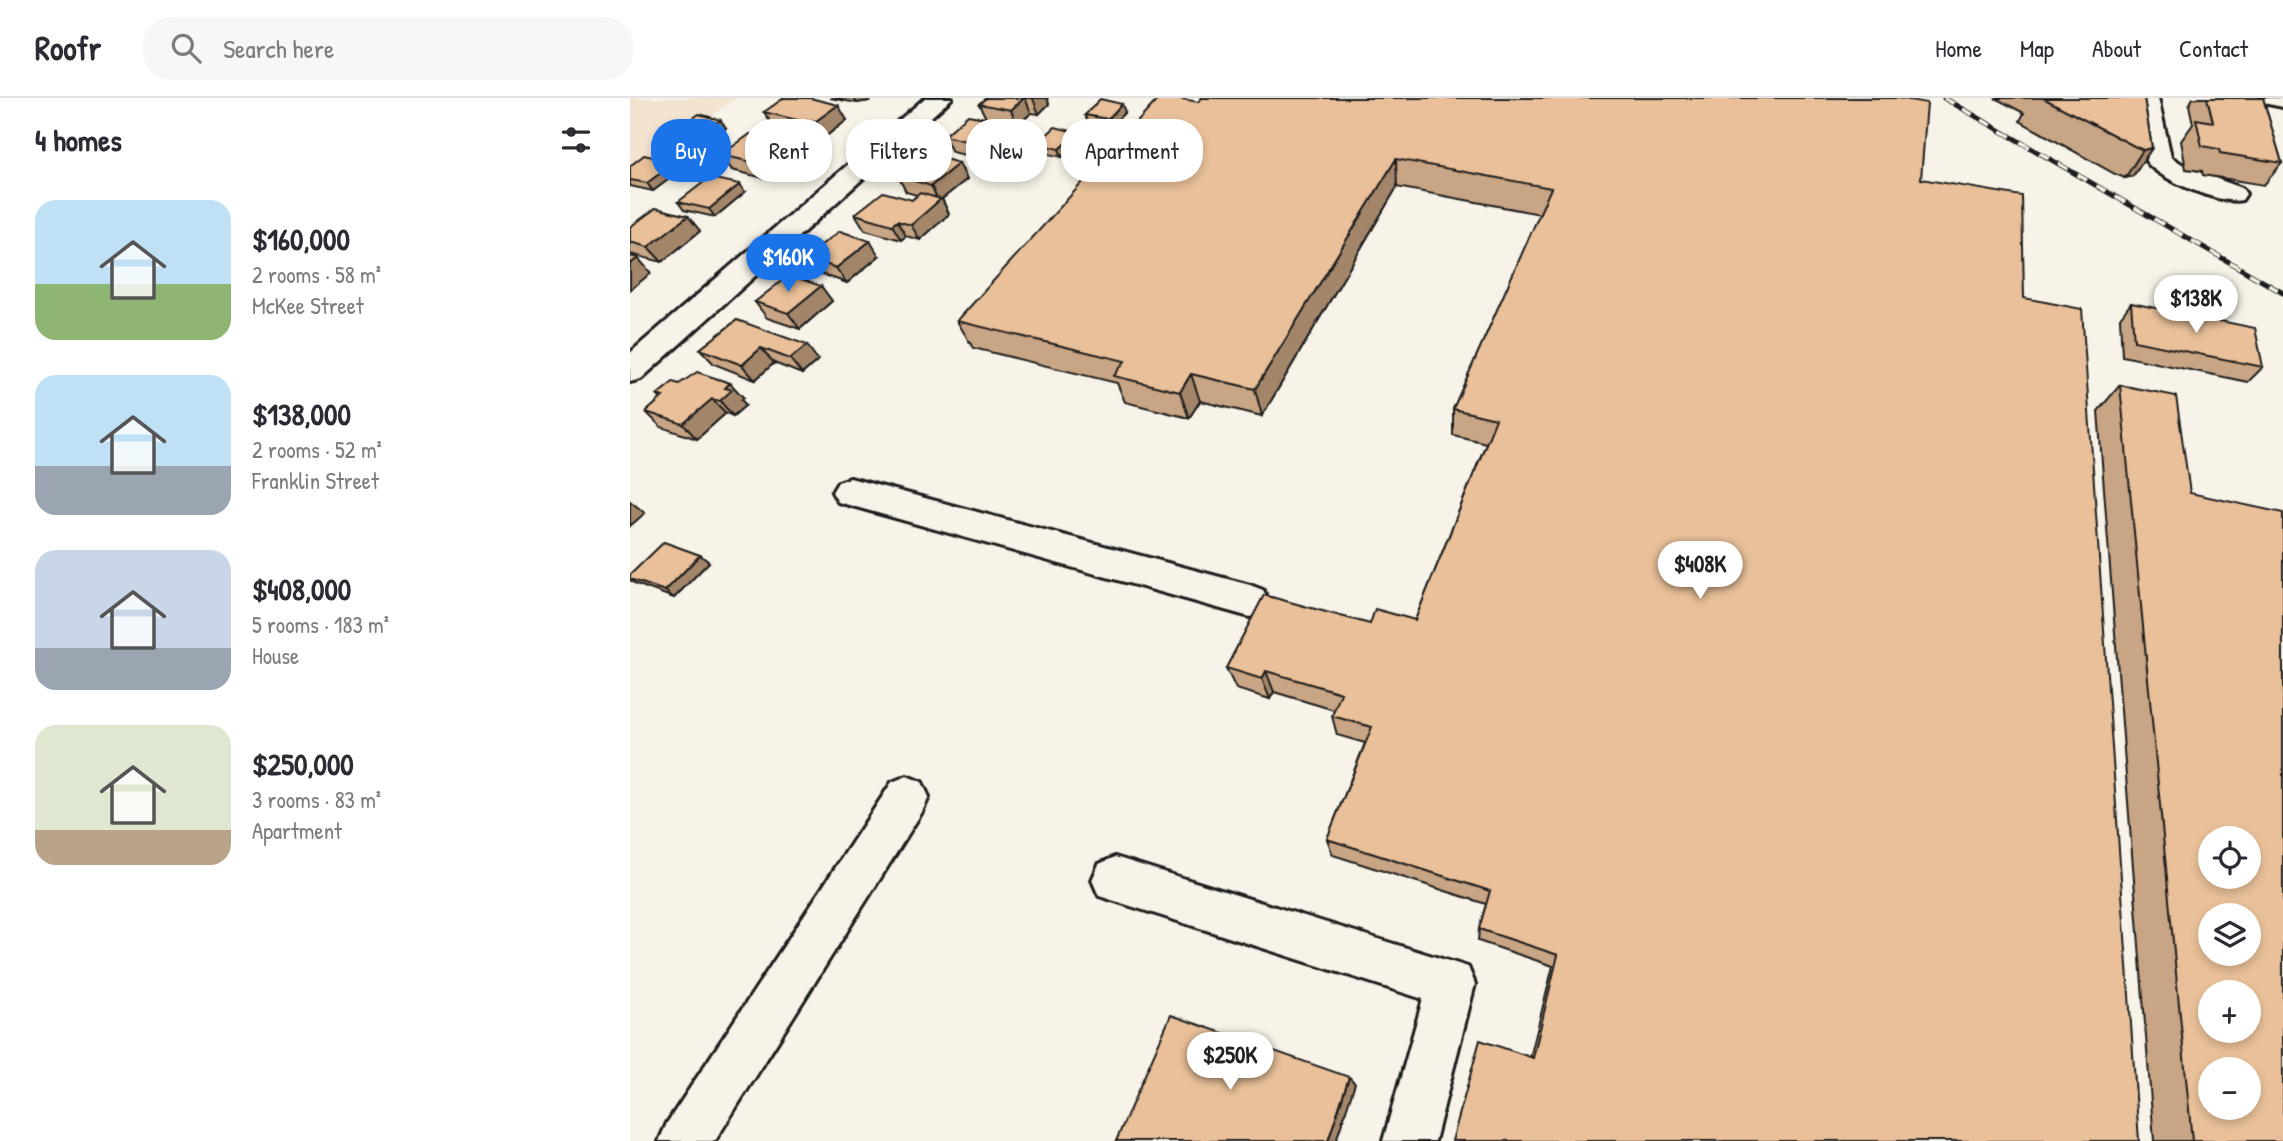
<!DOCTYPE html>
<html lang="en">
<head>
<meta charset="utf-8">
<style>
  body { margin:0; font-family:"Patrick Hand",sans-serif; background:#f7f7f7; color:#2b2b33; height:100vh; display:flex; flex-direction:column; font-size:26px; white-space:nowrap }
  * { box-sizing:border-box; margin:0 }
  p { font-size:23px; color:#7c7c81 }
  .icon { flex:none; width:38px; height:38px; fill:none; stroke:currentColor; stroke-width:2; stroke-linecap:round; stroke-linejoin:round }
  .map { position:relative; flex:1; overflow:hidden }
  .panel { display:flex; flex-direction:column; background:#fff; width:630px }
  .panel>* { flex:none }
  .banner { position:absolute; left:21px; top:21px; width:665px; height:63px; display:flex; gap:14px }
  .controls { position:absolute; left:1568px; top:728px; display:grid; gap:14px }
  .controls a { display:grid; place-items:center; width:63px; height:63px; border-radius:50%; background:#fff; box-shadow:0 4px 10px #0003; font-size:35px }
  .price { position:absolute; translate:-50% -60px; padding:0 16px; border-radius:24px; background:#fff; color:#222; font-size:23px; line-height:46px; filter:drop-shadow(0 2px 4px #0008) }
  .price::after { content:''; position:absolute; left:50%; top:42px; width:21px; height:16px; margin-left:-10px; background:inherit; clip-path:polygon(0 0,100% 0,50% 100%) }
  .price.on { background:#1a73e8; color:#fff }
  ul { padding:0; list-style:none }
  li { display:flex; align-items:center; gap:21px; height:175px; padding:0 35px }
  li span { display:grid; place-items:center; flex:none; width:196px; height:140px; border-radius:21px; color:#555 }
  li>.icon { margin-inline-start:auto }
  span .icon { width:84px; height:84px; fill:#fffc; stroke-width:1 }
  li b { font-size:30px }
  h2 { display:flex; justify-content:space-between; align-items:center; height:84px; padding:0 35px; font-size:30px }
  .pill { padding:0 24px; border-radius:28px; background:#fff; box-shadow:0 4px 10px #0003; font-size:24px; line-height:63px }
  .pill.on { background:#1a73e8; color:#fff }
  header { display:flex; align-items:center; gap:42px; box-sizing:border-box; height:98px; padding:0 35px; background:#fff; border-bottom:2px solid #e1e1e2 }
  header strong { font-size:33px }
  nav { display:flex; gap:38px; margin-inline-start:auto; font-size:24px }
  .search { width:490px; height:63px; background:#f7f7f7; display:flex; align-items:center; gap:18px; box-sizing:border-box; padding:0 24px; border-radius:28px; color:#7c7c81; font-size:26px }
  main { display:flex; flex:1; min-height:0 }
  .map>svg:first-child { display:block }
</style>
</head>
<body>
<header>
<strong>Roofr</strong>
<div class="search"><svg class="icon" aria-label="search" viewBox="0 0 24 24"><circle cx="10" cy="10" r="6"/><path d="M15 15l6 6"/></svg>Search here</div>
<nav><a>Home</a><a>Map</a><a>About</a><a>Contact</a></nav>
</header>
<main>
<section class="panel">
<h2>4 homes<svg class="icon" aria-label="filters" viewBox="0 0 24 24"><path d="M4 7h16M4 17h16"/><circle cx="9" cy="7" r="2"/><circle cx="15" cy="17" r="2"/></svg></h2>
<ul>
<li><span style="background:linear-gradient(#bfe0f5 60%,#8fb573 0)"><svg class="icon" aria-label="home" viewBox="0 0 24 24"><path d="M3 11l9-7 9 7M6 9v11h12V9"/></svg></span><div><b>$160,000</b><p>2 rooms · 58 m²</p><p>McKee Street</p></div></li>
<li><span style="background:linear-gradient(#bfe0f5 65%,#9aa5b1 0)"><svg class="icon" aria-label="home" viewBox="0 0 24 24"><path d="M3 11l9-7 9 7M6 9v11h12V9"/></svg></span><div><b>$138,000</b><p>2 rooms · 52 m²</p><p>Franklin Street</p></div></li>
<li><span style="background:linear-gradient(#c9d6e8 70%,#9aa5b1 0)"><svg class="icon" aria-label="home" viewBox="0 0 24 24"><path d="M3 11l9-7 9 7M6 9v11h12V9"/></svg></span><div><b>$408,000</b><p>5 rooms · 183 m²</p><p>House</p></div></li>
<li><span style="background:linear-gradient(#dfe7d0 75%,#b9a48a 0)"><svg class="icon" aria-label="home" viewBox="0 0 24 24"><path d="M3 11l9-7 9 7M6 9v11h12V9"/></svg></span><div><b>$250,000</b><p>3 rooms · 83 m²</p><p>Apartment</p></div></li>
</ul>
</section>
<div class="map">
<svg width="1653" height="1043" viewBox="0 0 1653 1043">
  <rect width="100%" height="100%" fill="#f7f3e8"/>
  <filter id="ink" filterUnits="userSpaceOnUse"><feTurbulence type="fractalNoise" baseFrequency=".0143" numOctaves="2"/><feDisplacementMap in="SourceGraphic" scale="14" xChannelSelector="R" yChannelSelector="G"/><feConvolveMatrix kernelMatrix="1 2 1 2 8 2 1 2 1" color-interpolation-filters="sRGB"/></filter>
  <g filter="url(#ink)">
    <path fill="#f3e4d0" d="M0,0H106L0,78Z"/>
    <g fill="none" stroke-linecap="round" stroke-linejoin="round">
      <defs>
        <path id="minor" d="M295,0H322L11,281L0,284V255Z
          M1504,0H1528L1541,59L1560,71L1612,90L1616,96L1612,102C1591,107 1528,81 1516,63Z
          M1630,0H1653V9L1633,5Z
          M220,380L620,487L633,492L639,503L633,514L620,519L208,404L202,394L208,384Z
          M277,678L292,684L299,699L292,714L85,1043H29L37,1025L262,684Z
          M485,759L838,869L845,886L805,1043H753L793,901L469,798L462,782L469,766Z"/>
      </defs>
      <use href="#minor" stroke="#1c1c1c" stroke-width="6"/>
      <use href="#minor" fill="#f7f3e8" fill-rule="evenodd"/>
      <defs>
        <path id="rail" d="M1314,0L1653,195"/>
      </defs>
      <use href="#rail" stroke="#1c1c1c" stroke-width="5"/>
      <use href="#rail" stroke="#f7f3e8" stroke-width="3.5" stroke-dasharray="11" stroke-linecap="butt"/>
    </g>
    <path fill="#c8a584" stroke="#1c1c1c" stroke-width="2" d="M200,0H243L239,3L227,5Z
      M356,0H417L419,6L409,16L401,15L387,28L385,27L390,41L378,52L366,49L352,61L322,54L314,38L356,20L349,6Z
      M1365,0H1514L1522,50L1503,78L1495,80L1485,76L1390,23L1394,15Z
      M1563,0H1633L1652,65L1634,87L1573,77L1572,73L1556,71L1551,43L1563,26L1559,7Z
      M568,4L1291,81L1394,200L1509,1043L900,960L923,868L848,843L849,831L856,806L703,757L697,741L735,645L707,637L702,618L704,612L644,594L640,601L606,591L596,570L740,526L785,522L856,345L823,337V311L910,116L767,89L632,318L570,303L559,320L495,304L487,285L343,250L327,223Z
      M134,14L217,22L195,39L188,37L184,40L144,30Z
      M495,14L480,29L458,25L455,17Z
      M90,22L96,30L78,43L56,37L50,29Z
      M160,45L170,61L149,78L138,75L133,80L102,72L91,57Z
      M460,45L449,56L439,53L432,59L410,54L407,46Z
      M45,64L51,72L23,93L0,88V68Z
      M329,65L337,81L312,101L319,116L290,142L276,138L271,142L235,132L225,116L282,102L287,97L276,94L268,78Z
      M115,94L85,119L54,112L48,104Z
      M58,118L70,133L32,164L0,156V129Z
      M249,158L217,185L186,174L175,159Z
      M191,188L202,203L170,231L137,220L125,204Z
      M1501,205L1633,269L1618,284L1492,258L1490,220Z
      M107,222L188,262L172,276L144,265L125,282L84,266L70,251Z
      M1490,287L1560,395L1653,1043H1524L1468,313Z
      M27,297L114,300L111,302L116,307L103,318L96,315L67,341L31,329L16,314L31,301Z
      M70,457L79,464L44,500L6,486L0,482V477Z"/>
    <path fill="#a3866b" stroke="#1c1c1c" stroke-width="2" d="M224,0H243L239,3L227,5Z
      M394,0H395L401,15L387,28L381,12Z
      M404,0H417L419,6L409,16L403,1Z
      M492,6L495,14L480,29L478,21Z
      M208,7L217,22L195,39L186,23Z
      M90,22L96,30L78,43L72,35Z
      M178,22L188,37L184,40L175,24Z
      M384,25L390,41L378,52L372,36Z
      M359,33L366,49L352,61L345,45Z
      M457,37L460,45L449,56L446,48Z
      M160,45L170,61L149,78L138,62Z
      M436,45L439,53L432,59L429,51Z
      M1522,50L1503,78L1495,80L1513,52Z
      M128,60L138,75L133,80L122,64Z
      M766,61L767,89L632,318L625,291Z
      M45,64L51,72L23,93L17,85Z
      M329,65L337,81L312,101L319,116L290,142L281,127L308,103L301,88Z
      M110,86L115,94L85,119L79,111Z
      M58,118L70,133L32,164L18,149Z
      M267,123L276,138L271,142L262,127Z
      M240,143L249,158L217,185L206,170Z
      M8,160L21,175L0,192V166Z
      M191,188L202,203L170,231L158,215Z
      M177,247L188,262L172,276L160,261Z
      M131,250L144,265L125,282L112,267Z
      M561,276L570,303L559,320L550,294Z
      M100,285L114,300L111,302L116,307L103,318L90,303L95,290Z
      M82,301L96,315L67,341L53,326Z
      M0,403L15,415L0,428Z
      M70,457L79,464L44,500L35,493Z
      M636,573L644,594L640,601L632,581Z
      M719,979L725,985L706,1043H698Z"/>
    <path fill="#e9c099" stroke="#1c1c1c" stroke-width="2" fill-rule="evenodd" d="M154,0H180L208,7L186,23L178,22L175,24L134,14Z
      M356,0H394L381,12L349,6Z
      M529,0H547L568,4L571,0H1268L1297,5L1291,81L1392,98L1394,200L1452,211L1509,1043H822L850,942L903,960L928,857L849,831L860,793L697,741L742,629L702,618L711,595L636,573L632,581L596,570L634,497L740,526L745,511L785,522L866,321L823,311L921,90L766,61L625,291L561,276L550,294L484,278L495,263L327,223Z
      M1413,0H1514L1522,50L1513,52L1504,48Z
      M1577,0H1633L1652,65L1590,55L1589,51L1572,48L1566,21L1583,24Z
      M470,1L492,6L478,21L455,17Z
      M69,16L90,22L72,35L50,29Z
      M338,17L384,25L372,36L359,33L345,45L314,38Z
      M425,29L457,37L446,48L436,45L429,51L407,46Z
      M120,36L160,45L138,62L128,60L122,64L91,57Z
      M297,56L329,65L301,88L268,78Z
      M14,57L45,64L17,85L0,82V68Z
      M79,80L110,86L79,111L48,104Z
      M253,94L282,102L290,95L311,101L281,127L267,123L262,127L225,116Z
      M26,110L58,118L18,149L0,144V129Z
      M210,133L240,143L206,170L175,159Z
      M0,158L8,160L0,166Z
      M159,177L191,188L158,215L125,204Z
      M1501,205L1625,230L1633,269L1504,243Z
      M107,222L177,247L160,261L131,250L112,267L70,251Z
      M67,274L100,285L95,290L102,292L90,303L82,301L53,326L16,314L33,299L27,297L43,284L49,286Z
      M1490,287L1546,298L1560,395L1653,415V1043H1562ZM1580,740H1619V779H1580ZM1580,817H1619V856H1580ZM1580,894H1619V933H1580ZM1580,971H1619V1010H1580Z
      M34,444L70,457L35,493L0,481V477Z
      M541,917L719,979L698,1043H486Z"/>
  </g>
</svg>
<div class="controls">
<a><svg class="icon" aria-label="locate" viewBox="0 0 24 24"><circle cx="12" cy="12" r="6"/><path d="M12 2v4M12 18v4M2 12h4M18 12h4"/></svg></a>
<a><svg class="icon" aria-label="layers" viewBox="0 0 24 24"><path d="M12 4l9 5-9 5-9-5zM3 14l9 5 9-5"/></svg></a>
<a>+</a>
<a>−</a>
</div>
<b class="price on" style="left:158px;top:196px">$160K</b>
<b class="price" style="left:1566px;top:237px">$138K</b>
<b class="price" style="left:1070px;top:503px">$408K</b>
<b class="price" style="left:600px;top:994px">$250K</b>
<div class="banner">
<a class="pill on">Buy</a>
<a class="pill">Rent</a>
<a class="pill">Filters</a>
<a class="pill">New</a>
<a class="pill">Apartment</a>
</div>
</div>
</main>
</body>
</html>
